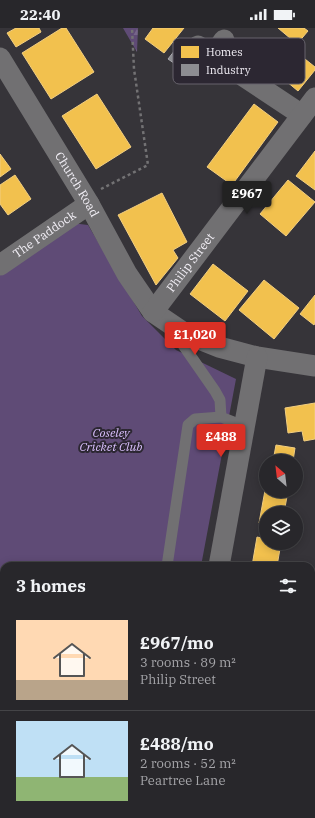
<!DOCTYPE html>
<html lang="en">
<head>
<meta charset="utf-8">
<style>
  body { margin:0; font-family:"IBM Plex Serif",serif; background:#302f33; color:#f1f3f6; height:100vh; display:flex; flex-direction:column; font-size:15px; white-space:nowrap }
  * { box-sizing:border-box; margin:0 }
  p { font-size:13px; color:#a5a5a9 }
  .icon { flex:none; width:22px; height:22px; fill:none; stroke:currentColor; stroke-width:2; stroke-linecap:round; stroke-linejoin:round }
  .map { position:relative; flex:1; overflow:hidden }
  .side { position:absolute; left:0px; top:534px; width:315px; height:256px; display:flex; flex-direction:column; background:#28272b; border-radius:12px 12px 0 0; box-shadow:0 2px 10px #0003,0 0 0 1px #444447 }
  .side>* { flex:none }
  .needle { width:26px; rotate:332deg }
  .fabs { position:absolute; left:259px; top:426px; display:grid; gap:8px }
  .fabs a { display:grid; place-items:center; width:44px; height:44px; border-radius:50%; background:#28272b; box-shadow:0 2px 10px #0003,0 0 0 1px #444447; font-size:20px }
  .price { position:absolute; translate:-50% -34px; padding:0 9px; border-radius:4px; background:#d93025; color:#fff; font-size:13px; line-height:26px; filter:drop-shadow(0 1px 2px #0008) }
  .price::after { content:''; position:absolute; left:50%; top:24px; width:12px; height:9px; margin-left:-6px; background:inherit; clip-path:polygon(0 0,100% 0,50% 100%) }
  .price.active { background:#222; color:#fff }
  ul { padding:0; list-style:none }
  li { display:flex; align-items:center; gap:12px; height:100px; padding:0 16px }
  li+li { border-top:1px solid #444447 }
  li span { display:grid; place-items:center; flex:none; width:112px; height:80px; border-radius:0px; color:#555 }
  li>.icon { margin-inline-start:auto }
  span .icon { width:48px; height:48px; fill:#fffc; stroke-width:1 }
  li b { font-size:17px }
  h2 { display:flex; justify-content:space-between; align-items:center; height:48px; padding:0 16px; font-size:17px }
  .status { display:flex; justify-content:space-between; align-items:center; height:28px; padding:0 20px; background:#28272b; direction:ltr }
  .status svg { height:11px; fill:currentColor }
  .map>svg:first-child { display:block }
</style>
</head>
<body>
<div class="status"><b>22:40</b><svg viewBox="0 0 49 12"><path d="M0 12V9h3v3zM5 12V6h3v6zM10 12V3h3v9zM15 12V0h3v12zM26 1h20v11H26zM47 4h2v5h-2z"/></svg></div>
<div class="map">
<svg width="315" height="790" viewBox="0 0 315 790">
  <defs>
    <pattern id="forest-firs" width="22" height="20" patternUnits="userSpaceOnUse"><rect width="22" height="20" fill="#5f4b76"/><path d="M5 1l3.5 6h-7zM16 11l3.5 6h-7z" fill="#76658a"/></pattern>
  </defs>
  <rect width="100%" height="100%" fill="#363439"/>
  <path fill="url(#forest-firs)" d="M123,0H138L137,24Z
    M0,653H4V716L0,710Z"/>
  <path fill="#5f4b76" d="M72,195L88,197L142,288L176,322L236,351L201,538H4V576L0,577V243Z
    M0,582H4V653H0Z"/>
  <path fill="#f2c14e" stroke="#f2ce80" d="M16,0H39L41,4L16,19L7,5Z
    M62,0H66L94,44L51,71L22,25Z
    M153,0H184L164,25L145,11Z
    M278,0H304L308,3L297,16Z
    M281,12L315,39V42L298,63L274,43L284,31L273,22Z
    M97,66L131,119L96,141L62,88Z
    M254,76L278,94L232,157L207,139Z
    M315,123V162L296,148Z
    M0,126L11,141L0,149Z
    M15,147L31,171L8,187L0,176V157Z
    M288,152L315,174L286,208L260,186Z
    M162,165L187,214L173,222L178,230L156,257L118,187Z
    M213,236L248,263L225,293L190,266Z
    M264,252L299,280L274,311L239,282Z
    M315,267V295L314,297L300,286Z
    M315,375V411L304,413L302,403L288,405L285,380Z
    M276,417L295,420L293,433H273Z
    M266,457V463H288L284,485H266V497L259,495Z
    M257,509L266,511V515H281L277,538H252Z
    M238,786H265L263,790H236Z"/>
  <path fill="#8d8d92" stroke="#abaab0" d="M179,17L194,28L184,42L168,31Z"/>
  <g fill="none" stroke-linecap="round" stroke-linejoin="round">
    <path stroke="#737274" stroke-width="2.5" stroke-dasharray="3 3" stroke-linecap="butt" d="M101,161L148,137L134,41L132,0"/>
    <path stroke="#717072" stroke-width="11" d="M174,304L215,363L220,372L221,389
      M167,538L188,397L195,391L221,389L244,398"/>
    <g stroke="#717072" stroke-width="21">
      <path d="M198,18L302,87"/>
      <path d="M213,28L224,12"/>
      <path id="s1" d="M0,30L89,176L127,246L153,284L184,305L219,319L257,329L315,338"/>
      <path id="s2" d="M0,237L89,176"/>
      <path id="s3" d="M153,284L315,70"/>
      <path d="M219,538L257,329"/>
      <path d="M311,631L315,632"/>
      <path d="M202,790V786"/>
    </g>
  </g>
  <g text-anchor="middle" stroke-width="4" stroke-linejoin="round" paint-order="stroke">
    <g font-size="12" fill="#f1eef5" stroke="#2c2732">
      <text dy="4" stroke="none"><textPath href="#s1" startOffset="148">Church Road</textPath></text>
      <text dy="4" stroke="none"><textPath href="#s2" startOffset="54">The Paddock</textPath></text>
      <text dy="4" stroke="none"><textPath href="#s3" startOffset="62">Philip Street</textPath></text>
    </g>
    <g font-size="12" font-style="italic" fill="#dbc1ff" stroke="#2c2732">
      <text x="111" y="409">Coseley<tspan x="111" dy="14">Cricket Club</tspan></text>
    </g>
  </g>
  <rect x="173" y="10" width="132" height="46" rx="6" fill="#2c2732" stroke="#67636c" stroke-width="1"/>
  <rect x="181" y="18" width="18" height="12" fill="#f2c14e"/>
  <rect x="181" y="36" width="18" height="12" fill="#8d8d92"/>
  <g font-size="11" fill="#f1eef5">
    <text x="206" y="28">Homes</text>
    <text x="206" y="46">Industry</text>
  </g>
</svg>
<div class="fabs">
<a><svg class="needle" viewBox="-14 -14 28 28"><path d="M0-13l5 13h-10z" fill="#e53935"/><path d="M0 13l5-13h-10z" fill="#a5a5a9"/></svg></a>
<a><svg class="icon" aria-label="layers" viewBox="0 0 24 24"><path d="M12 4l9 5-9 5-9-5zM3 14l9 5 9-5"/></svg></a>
</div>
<b class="price active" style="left:247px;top:187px">£967</b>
<b class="price" style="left:195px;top:328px">£1,020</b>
<b class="price" style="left:221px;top:430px">£488</b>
<section class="side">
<h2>3 homes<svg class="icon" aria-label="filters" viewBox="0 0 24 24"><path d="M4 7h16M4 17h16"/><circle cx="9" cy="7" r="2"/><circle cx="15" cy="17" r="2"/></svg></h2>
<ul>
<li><span style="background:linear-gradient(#ffd9b3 75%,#b9a48a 0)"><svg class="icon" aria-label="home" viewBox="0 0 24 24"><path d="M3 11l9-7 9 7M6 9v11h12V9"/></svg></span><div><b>£967/mo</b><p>3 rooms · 89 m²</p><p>Philip Street</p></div></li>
<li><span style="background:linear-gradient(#bfe0f5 70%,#8fb573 0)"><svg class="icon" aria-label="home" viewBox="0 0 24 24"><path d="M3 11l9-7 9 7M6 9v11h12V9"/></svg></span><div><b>£488/mo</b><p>2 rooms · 52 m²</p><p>Peartree Lane</p></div></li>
</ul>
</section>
</div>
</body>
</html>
